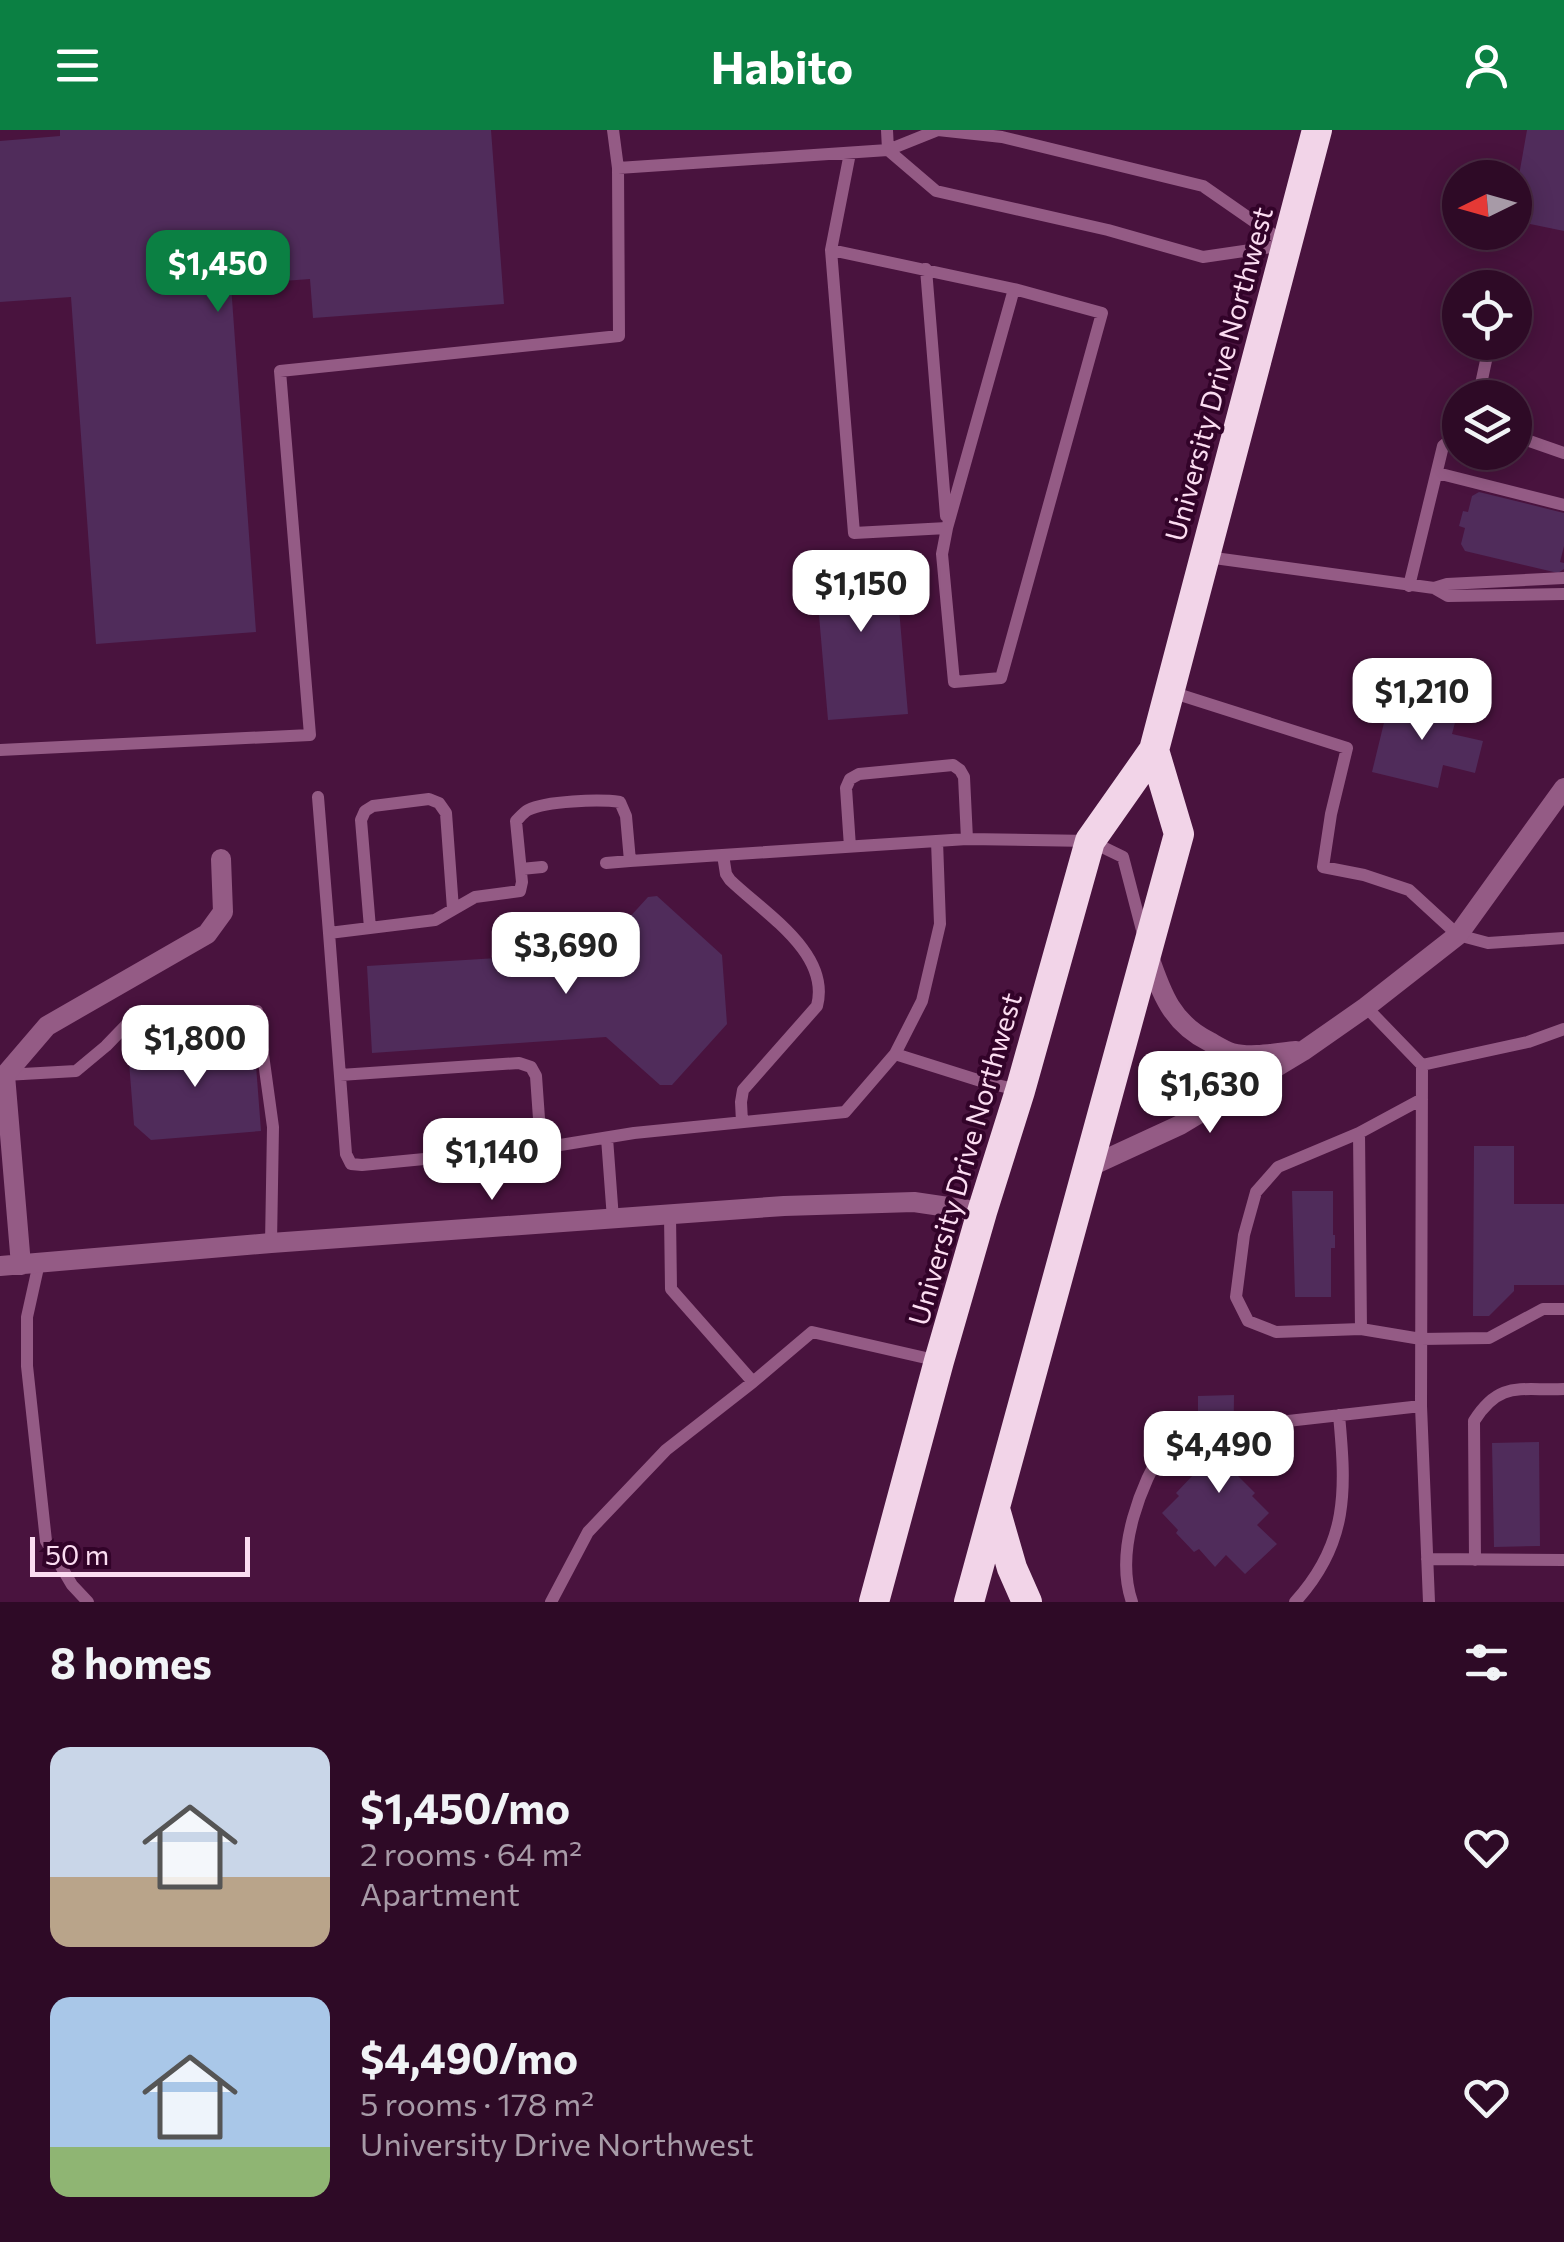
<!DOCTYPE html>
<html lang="en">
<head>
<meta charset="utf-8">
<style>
  body { margin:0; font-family:Commissioner,sans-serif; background:#36132e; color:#f1f3f6; height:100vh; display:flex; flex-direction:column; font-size:38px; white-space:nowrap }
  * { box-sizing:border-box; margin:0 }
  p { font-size:32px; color:#a79aa7 }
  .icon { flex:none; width:55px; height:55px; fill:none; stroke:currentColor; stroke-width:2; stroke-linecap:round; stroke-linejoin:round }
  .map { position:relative; height:1472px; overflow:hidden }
  .panel { display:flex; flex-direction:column; background:#2e0a26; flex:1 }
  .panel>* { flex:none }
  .needle { width:65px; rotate:265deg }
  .fabs { position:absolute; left:1442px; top:30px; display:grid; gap:20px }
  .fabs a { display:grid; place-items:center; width:90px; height:90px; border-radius:50%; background:#2e0a26; box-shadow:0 5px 25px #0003,0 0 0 2px #492b43; font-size:50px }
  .scale { position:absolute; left:30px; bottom:25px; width:220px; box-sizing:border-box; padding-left:10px; border:5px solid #fbdcf1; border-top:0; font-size:28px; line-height:35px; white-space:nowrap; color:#fbdcf1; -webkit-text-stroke:8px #320329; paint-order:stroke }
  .price { position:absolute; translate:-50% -85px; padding:0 22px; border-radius:20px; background:#fff; color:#222; font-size:32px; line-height:65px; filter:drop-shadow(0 2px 5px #0008) }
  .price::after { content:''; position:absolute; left:50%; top:60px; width:30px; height:22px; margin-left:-15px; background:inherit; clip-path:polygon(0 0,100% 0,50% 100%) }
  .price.on { background:#0b8043; color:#fff }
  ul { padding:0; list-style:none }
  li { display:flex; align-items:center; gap:30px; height:250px; padding:0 50px }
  li span { display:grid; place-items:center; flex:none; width:280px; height:200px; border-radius:20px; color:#555 }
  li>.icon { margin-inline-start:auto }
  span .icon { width:120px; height:120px; fill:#fffc; stroke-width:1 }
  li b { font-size:42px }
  h2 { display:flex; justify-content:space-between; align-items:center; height:120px; padding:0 50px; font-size:42px }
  header { display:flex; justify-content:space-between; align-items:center; height:130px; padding:0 50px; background:#0b8043; color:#fff; font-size:45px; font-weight:700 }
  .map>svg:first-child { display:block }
</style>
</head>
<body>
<header><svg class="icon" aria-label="menu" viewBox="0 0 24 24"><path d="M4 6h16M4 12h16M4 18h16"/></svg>Habito<svg class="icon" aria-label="person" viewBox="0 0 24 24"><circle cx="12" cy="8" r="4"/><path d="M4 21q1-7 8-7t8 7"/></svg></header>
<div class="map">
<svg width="1564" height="1472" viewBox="0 0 1564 1472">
  <rect width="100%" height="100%" fill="#3d0e33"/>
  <path fill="#49133e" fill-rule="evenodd" d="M0,0H1564V1472H0ZM1460,48H1515V102H1460ZM1460,158H1515V212H1460ZM1460,268H1515V322H1460Z"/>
  <path fill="#502c5b" d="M60,0H491L504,174L313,188L310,149L231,155L256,502L96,514L71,167L0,172V11L60,6Z
    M1527,0H1564V101L1515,91V68Z
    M1479,362L1564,383V416L1560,432L1564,433V439L1558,443L1465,421L1461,414L1465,398L1459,396L1463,381L1468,382L1472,366Z
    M894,420L908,584L828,590L814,427Z
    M1391,564L1458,581L1452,604L1483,611L1475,643L1443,635L1438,658L1372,642Z
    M657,766L722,825L727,894L672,955H660L606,907L372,923L367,836L580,823L582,825L596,824L648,767Z
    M254,909L261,1001L151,1010L134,995L128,920Z
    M1474,1016H1514V1074H1564V1155H1514V1161L1489,1186H1473Z
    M1292,1061H1333V1105H1335V1118H1331V1167H1295Z
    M1234,1265L1233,1344L1235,1343L1255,1363L1252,1366L1269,1383L1257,1395L1277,1414L1245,1444L1226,1425L1215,1437L1199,1419L1194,1422L1176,1403L1178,1400L1162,1383L1179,1366L1176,1363L1195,1343L1198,1346V1266Z
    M1539,1312L1540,1416L1494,1417L1492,1313Z"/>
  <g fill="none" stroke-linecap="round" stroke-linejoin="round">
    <path stroke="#945b85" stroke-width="12" d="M887,0L888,20L936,61L1108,100L1203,127L1285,115
      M850,23L831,120L854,403L947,398L942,424L954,552L1001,548L1102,183L1014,159L947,398
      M618,38L888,20L938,0L1002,7L1203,56L1285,113
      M831,120L1014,159
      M926,139L946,386
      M1478,268L1490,212
      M1515,306L1564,323
      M1437,343L1564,375
      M1207,427L1434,458L1448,466L1564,464
      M1409,456L1443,316L1460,302
      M1434,458L1447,454L1564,448
      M1171,562L1347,618L1331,684L1323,737L1364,745L1409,760L1458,805L1488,813L1564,808
      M0,620L310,605L280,241L619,206L618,38L613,0
      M318,667L329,803
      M850,717L846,658L850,649L859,644L953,635L960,640L964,647L967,709
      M723,725L726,744L730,750C764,783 831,823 817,876L743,960L741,972L742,992
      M606,733L630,731
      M521,739L542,737
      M370,798L361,690L365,681L373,676L429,669L439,673L446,683L453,779
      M1366,877L1422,935L1421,1276L1429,1472
      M895,924L922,871L940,794L937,711
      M1422,935L1528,912L1564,899
      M5,945L76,941L106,916L132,889L257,881L273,997L271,1113
      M340,945L519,933L531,937L536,946L541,1017
      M1018,960L984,952L895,924L845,982L634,1003L548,1017L362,1035L351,1034L346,1024L329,803L435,790L475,767L520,761L522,752L516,691C520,687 524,682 528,680C546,671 599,669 620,672L626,686L630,731L967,709L1090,711L1123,727L1143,804
      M1359,1003L1361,1199L1276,1202L1248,1191L1236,1167L1244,1105L1256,1062L1278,1037L1359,1003L1422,969
      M607,1008L613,1089
      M670,1085L671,1159L753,1252
      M39,1133L27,1187V1236L46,1411L72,1455L88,1472
      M1361,1199L1421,1209L1489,1208L1543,1179H1564
      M1234,1297L1421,1276
      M1427,1429L1564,1430
      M1475,1430L1474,1291C1500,1250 1520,1261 1564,1259
      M551,1472L588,1402L666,1320L753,1252L812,1202L939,1231
      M1132,1472C1114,1420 1141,1353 1169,1309L1198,1300
      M1295,1472C1349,1413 1346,1360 1339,1285"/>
    <path stroke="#945b85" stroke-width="20" d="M1148,824C1161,862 1171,893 1210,912C1217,916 1225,921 1232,923C1251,928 1276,923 1296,921
      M1089,1037L1180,995L1303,921L1366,877L1458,805L1564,658
      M21,1135L5,945L47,896L207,804L223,782L221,729
      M0,1136L271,1113L784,1076L914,1072L982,1082"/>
    <path stroke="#f2d4e8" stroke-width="30" d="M995,1379L1012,1438L1027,1472
      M874,1472L939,1231L982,1082L1020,961L1090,711L1154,620L1317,0
      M969,1472L1179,704L1154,620"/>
  </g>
  <g text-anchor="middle" stroke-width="8" stroke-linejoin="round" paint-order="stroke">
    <g font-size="28" fill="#fbdcf1" stroke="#320329">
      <text transform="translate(1219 244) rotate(-75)" y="10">University Drive Northwest</text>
      <text transform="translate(965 1029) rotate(-74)" y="10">University Drive Northwest</text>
    </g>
  </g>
</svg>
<div class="fabs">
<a><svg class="needle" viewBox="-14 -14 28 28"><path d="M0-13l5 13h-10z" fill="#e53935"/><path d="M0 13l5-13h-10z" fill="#a79aa7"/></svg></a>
<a><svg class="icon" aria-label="locate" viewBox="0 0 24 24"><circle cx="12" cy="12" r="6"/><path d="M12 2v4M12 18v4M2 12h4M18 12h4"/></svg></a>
<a><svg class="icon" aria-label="layers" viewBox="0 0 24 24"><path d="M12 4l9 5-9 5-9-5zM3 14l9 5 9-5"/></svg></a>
</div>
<div class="scale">50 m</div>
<b class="price on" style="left:218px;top:185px">$1,450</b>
<b class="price" style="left:861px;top:505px">$1,150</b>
<b class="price" style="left:1422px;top:613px">$1,210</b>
<b class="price" style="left:566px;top:867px">$3,690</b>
<b class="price" style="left:195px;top:960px">$1,800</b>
<b class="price" style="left:1210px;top:1006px">$1,630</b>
<b class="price" style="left:492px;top:1073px">$1,140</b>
<b class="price" style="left:1219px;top:1366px">$4,490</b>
</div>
<section class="panel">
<h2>8 homes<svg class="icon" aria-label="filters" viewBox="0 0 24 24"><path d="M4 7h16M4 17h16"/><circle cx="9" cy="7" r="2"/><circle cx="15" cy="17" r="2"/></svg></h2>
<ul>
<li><span style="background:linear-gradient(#c9d6e8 65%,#b9a48a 0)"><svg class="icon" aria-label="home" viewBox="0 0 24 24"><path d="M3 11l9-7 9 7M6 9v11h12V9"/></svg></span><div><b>$1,450/mo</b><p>2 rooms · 64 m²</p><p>Apartment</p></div><svg class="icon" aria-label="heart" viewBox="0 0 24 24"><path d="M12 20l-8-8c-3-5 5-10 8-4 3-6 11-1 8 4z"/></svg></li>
<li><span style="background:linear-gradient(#a9c7e8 75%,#8fb573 0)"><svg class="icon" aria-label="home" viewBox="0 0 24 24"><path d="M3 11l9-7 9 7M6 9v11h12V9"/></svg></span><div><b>$4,490/mo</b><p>5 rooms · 178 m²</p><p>University Drive Northwest</p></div><svg class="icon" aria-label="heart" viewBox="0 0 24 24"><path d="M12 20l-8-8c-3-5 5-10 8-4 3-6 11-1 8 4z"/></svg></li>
</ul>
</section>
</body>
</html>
